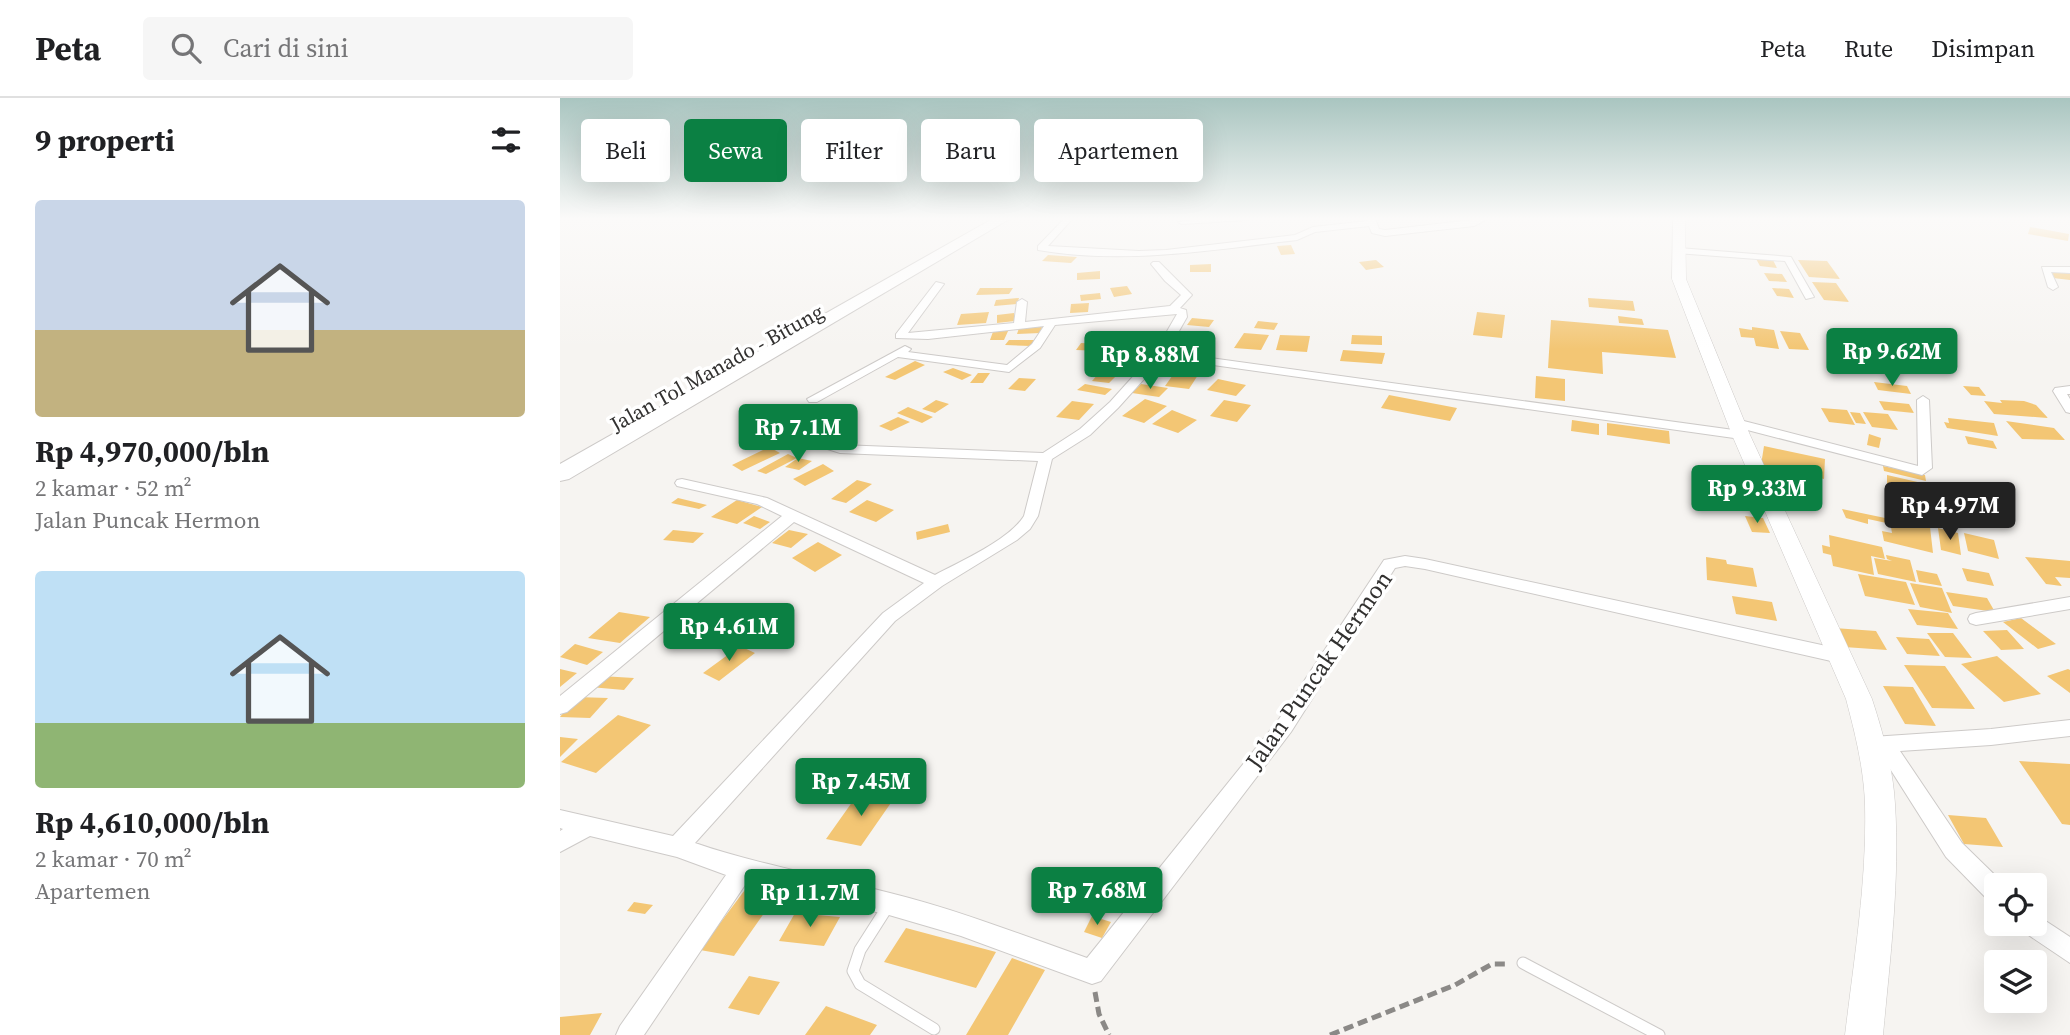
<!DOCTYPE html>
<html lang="id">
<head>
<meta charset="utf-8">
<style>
  body { margin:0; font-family:"Source Serif 4",serif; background:#f6f6f6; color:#202124; height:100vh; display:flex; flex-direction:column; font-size:26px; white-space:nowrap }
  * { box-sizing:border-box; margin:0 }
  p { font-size:23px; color:#757577 }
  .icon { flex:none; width:38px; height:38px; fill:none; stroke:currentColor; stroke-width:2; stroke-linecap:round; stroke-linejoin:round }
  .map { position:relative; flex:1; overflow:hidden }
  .panel { display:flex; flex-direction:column; background:#fff; width:560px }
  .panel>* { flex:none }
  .top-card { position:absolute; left:21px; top:21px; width:665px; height:63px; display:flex; gap:14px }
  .buttons { position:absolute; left:1424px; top:775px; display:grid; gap:14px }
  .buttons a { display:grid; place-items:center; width:63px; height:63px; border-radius:7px; background:#fff; box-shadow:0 7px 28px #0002; font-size:35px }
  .price { position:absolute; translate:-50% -60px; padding:0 16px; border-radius:7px; background:#0b8043; color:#fff; font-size:23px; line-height:46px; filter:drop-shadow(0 2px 4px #0008) }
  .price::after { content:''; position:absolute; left:50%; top:42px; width:21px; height:16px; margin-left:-10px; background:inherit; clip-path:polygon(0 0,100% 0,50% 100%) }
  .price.current { background:#222; color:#fff }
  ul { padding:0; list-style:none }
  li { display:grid; align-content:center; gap:14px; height:371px; padding:0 35px }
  li span { display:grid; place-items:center; height:217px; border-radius:7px; color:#555 }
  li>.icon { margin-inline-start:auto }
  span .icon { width:126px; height:126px; fill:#fffc; stroke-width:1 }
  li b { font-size:30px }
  h2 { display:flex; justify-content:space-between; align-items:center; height:84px; padding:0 35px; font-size:30px }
  .tag { padding:0 24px; border-radius:7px; background:#fff; box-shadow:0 7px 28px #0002; font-size:24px; line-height:63px }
  .tag.current { background:#0b8043; color:#fff }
  header { display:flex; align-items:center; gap:42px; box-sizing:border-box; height:98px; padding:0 35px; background:#fff; border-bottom:2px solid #e0e0e0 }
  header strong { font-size:33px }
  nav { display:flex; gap:38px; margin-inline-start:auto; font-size:24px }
  .search { width:490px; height:63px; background:#f6f6f6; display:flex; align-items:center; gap:18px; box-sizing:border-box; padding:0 24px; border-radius:7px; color:#757577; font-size:26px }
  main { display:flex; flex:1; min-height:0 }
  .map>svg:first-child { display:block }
</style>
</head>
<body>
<header>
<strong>Peta</strong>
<div class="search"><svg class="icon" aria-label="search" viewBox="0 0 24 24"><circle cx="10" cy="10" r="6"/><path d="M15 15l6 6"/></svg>Cari di sini</div>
<nav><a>Peta</a><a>Rute</a><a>Disimpan</a></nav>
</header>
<main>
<section class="panel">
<h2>9 properti<svg class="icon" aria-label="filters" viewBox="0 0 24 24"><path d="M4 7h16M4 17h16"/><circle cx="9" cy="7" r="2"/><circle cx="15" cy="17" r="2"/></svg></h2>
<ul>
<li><span style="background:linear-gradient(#c9d6e8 60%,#c2b280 0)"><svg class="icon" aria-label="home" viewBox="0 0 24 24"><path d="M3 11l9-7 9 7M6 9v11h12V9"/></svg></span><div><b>Rp 4,970,000/bln</b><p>2 kamar · 52 m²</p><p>Jalan Puncak Hermon</p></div></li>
<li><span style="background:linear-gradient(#bfe0f5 70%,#8fb573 0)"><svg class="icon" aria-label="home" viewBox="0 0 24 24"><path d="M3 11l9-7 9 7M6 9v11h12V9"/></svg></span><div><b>Rp 4,610,000/bln</b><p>2 kamar · 70 m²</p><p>Apartemen</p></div></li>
</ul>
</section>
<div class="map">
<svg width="1510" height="937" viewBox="0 0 1510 937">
  <rect width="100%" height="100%" fill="#f6f4f1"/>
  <path fill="#f3c674" d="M1470,129L1509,136L1508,143L1468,136Z
    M731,147L735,156L721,157L717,148Z
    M488,157L517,159L511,165L482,163Z
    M1195,159L1212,160L1217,170L1200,168Z
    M816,162L824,169L806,172L799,164Z
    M1238,162L1267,163L1280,181L1249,179Z
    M651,166V174H630V167Z
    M1488,171L1510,173V182L1493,180Z
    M540,173V181L517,182V175Z
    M1204,175L1222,176L1227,184L1209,183Z
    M1252,184L1276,185L1289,204L1264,202Z
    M567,188L572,196L554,199L550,190Z
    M420,190H453L449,196L416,197Z
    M1212,190L1229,191L1234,200L1217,198Z
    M540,195L541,201L521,203L520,197Z
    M459,200L457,206L434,208L436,202Z
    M1028,200L1073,203L1075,213L1029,209Z
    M529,205L528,214L510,215L511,206Z
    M429,214L426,225L397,227L401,216Z
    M917,214L945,217L942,240L913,237Z
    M454,215L455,223L437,225V217Z
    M1058,218L1082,221L1084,227L1059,225Z
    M632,220L654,222L649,229L627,227Z
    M991,222L1108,232L1116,260L1042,254L1043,276L988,270Z
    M698,223L718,225L714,232L694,230Z
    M482,229L480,235L457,236L459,230Z
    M1192,229L1214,232L1219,251L1196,248L1194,240L1181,239L1179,230L1192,232Z
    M434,231H449L444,242H430Z
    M1220,233L1240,235L1249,252L1229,251Z
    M684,235L709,237L701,252L674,250Z
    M720,237L750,238L747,254L716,252Z
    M792,237L822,238V247L791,246Z
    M449,242H475L471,248L445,247Z
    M521,245L546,246L542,253L516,252Z
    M563,247L585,250L580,255L558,253Z
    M783,252L825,255L822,266L780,263Z
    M1353,255L1372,257L1378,264L1358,262Z
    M530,256L567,259L563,266L525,263Z
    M355,263L365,267L335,282L325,279Z
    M598,264L616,268L604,279L585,276Z
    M546,267L569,268L564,275L541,274Z
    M393,270L412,277L402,282L383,274Z
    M615,274L638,277L629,291L605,288Z
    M418,275H430L423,285H410Z
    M539,275L556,278L549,285L532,283Z
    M976,278L1005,281V303L975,300Z
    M459,280L476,281L465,293L448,291Z
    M658,281L686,287L676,298L647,292Z
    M1314,284L1347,288L1351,296L1318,292Z
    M525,286L552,291L545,297L517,292Z
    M581,286L608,290L599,299L572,295Z
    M1403,288L1419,289L1426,298L1411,297Z
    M829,297L897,310L890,323L821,310Z
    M585,301L607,308L584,325L562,318Z
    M376,302L389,306L375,315L362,311Z
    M664,302L691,307L677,324L650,318Z
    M1440,302L1464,303L1476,307L1488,320L1434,316L1424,303L1442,305Z
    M512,303L534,306L519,322L496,319Z
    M1319,303L1349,306L1354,315L1324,312Z
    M280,306L297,314L275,324L258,316Z
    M348,309L373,319L362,325L337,315Z
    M1261,310L1287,312L1295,327L1269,324Z
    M612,312L637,322L618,335L592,326Z
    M1290,314L1300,315L1306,326L1296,325Z
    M1303,314L1328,316L1338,332L1312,329Z
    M338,319L350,324L331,333L319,328Z
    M1388,320L1434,325L1438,338L1387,330L1384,324L1389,325Z
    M1012,322L1039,326V337L1011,333Z
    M1446,323L1494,330L1505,342L1462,341Z
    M1047,325L1109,333L1110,346L1047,337Z
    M1309,336L1321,340L1319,350L1307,347Z
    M1405,338L1433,343L1437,351L1408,346Z
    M1204,348L1265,361L1264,381L1201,367Z
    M209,349L220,355L182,373L172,367Z
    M228,356L237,360L206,376L197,373Z
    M238,360L252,363L239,372L225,369Z
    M263,366L274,373L245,388L233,381Z
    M1323,368L1365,377L1366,383L1324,373Z
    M1327,377L1362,385L1363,401L1327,393Z
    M297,382L312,386L286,405L271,401Z
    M118,400L147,407L139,411L111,405Z
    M177,402L202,409L177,426L151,419Z
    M307,402L334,412L316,424L289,414Z
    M1282,411L1330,421L1331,426L1308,421V426L1286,420Z
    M194,418L210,424L200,431L183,425Z
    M1185,418L1203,420L1210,435L1192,434Z
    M1338,421L1370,429L1373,455L1324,443L1322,433L1332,435L1331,429L1339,430Z
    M388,426L390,434L357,442L356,434Z
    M1378,430L1398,435L1401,457L1381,452Z
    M113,432L144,435L133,445L103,442Z
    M229,432L248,436L231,450L212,445Z
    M1404,435L1434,442L1439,461L1408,453Z
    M1269,437L1322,449L1325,461L1311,458L1314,477L1273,468L1271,457L1263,455L1262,447L1270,449Z
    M258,444L282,457L255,474L232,460Z
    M1326,457L1350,462L1356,484L1318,476L1314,460L1332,463L1327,461Z
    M1146,459L1166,462L1167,466L1193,470L1197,489L1147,482Z
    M1465,459L1510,463V480L1495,479L1502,488L1486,486Z
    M1402,470L1429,475L1434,488L1407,483Z
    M1356,472L1377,476L1382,488L1359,484Z
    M1298,476L1346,484L1355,507L1305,498Z
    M1350,485L1382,490L1392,515L1360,509Z
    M1386,494L1427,500L1435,514L1393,508Z
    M1172,498L1212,504L1217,523L1176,516Z
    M1348,511L1388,515L1398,531L1357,527Z
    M59,514L90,519L60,545L28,540Z
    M1461,520L1496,546L1478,551L1443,524Z
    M1274,530L1316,533L1327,552L1284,549Z
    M1447,532L1464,551L1441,552L1423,533Z
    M1367,535H1393L1412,560L1385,559Z
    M1336,539L1369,541L1380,558L1347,556Z
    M15,546L43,554L27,567L0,559Z
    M180,548L195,555L159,583L143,575Z
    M1437,558L1481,596L1444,604L1401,566Z
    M1344,567L1385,568L1415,611L1372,610Z
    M0,571L17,575L0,589Z
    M1508,571L1510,572V595L1487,578Z
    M41,578L74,580L64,592L30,589Z
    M1323,588L1353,589L1376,628L1345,626Z
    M16,599L48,600L30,620L0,619Z
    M58,617L91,627L36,675L1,664Z
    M0,639L18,641L0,659Z
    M1459,663L1510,666V727L1502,726Z
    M300,693L335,699L301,748L266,741Z
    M1388,717L1426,720L1443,749L1404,746Z
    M190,785L221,791L174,858L140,852Z
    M74,804L93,807L85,816L67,813Z
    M235,815L280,819L264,848L219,843Z
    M532,818L551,824L542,840L524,834Z
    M346,830L436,854L416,890L324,864Z
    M452,860L485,872L448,937H406Z
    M189,878L220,884L199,917L168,910Z
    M266,908L317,927L310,937H245Z
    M42,915L30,937H0V919Z"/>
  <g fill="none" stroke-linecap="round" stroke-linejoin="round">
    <defs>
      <path id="lane" d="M328,808L300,852L293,873L300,886L374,931
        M963,865L1099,937"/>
      <path id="street" d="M505,120H513L488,148L579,153L606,152L735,137L753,129L808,123L807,120H815L819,131L825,132L929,120L914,128L825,138L812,135L809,128L755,134L737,142C651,152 564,167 478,152V148Z
        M648,120H691L687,122L622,126L618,124Z
        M1119,150L1231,159L1254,199L1246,201L1225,163L1116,155V151Z
        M593,164H599L632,197L620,210L626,212L627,219L607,254L1181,333L1187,337L1181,341L603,260L558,310L530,337L492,361L478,418L470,431L457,442L382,488L335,523L135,745C199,767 265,778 330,795C398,812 462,837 527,860L717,624L824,462L845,458L865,461L1280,551L1286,553L1289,558L1286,563L1280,565L865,471L845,468L835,470L731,634L541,883L532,886L401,838L329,817L187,784L84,937H56L60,928L166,777L117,759L30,738L0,754V733L3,731L0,730V712L113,738L323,515L364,485L234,424L7,614L0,616V598L222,418L197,406L117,388L115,385L117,382L122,381L207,400L375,477C401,463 449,442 464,418L478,363L280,355L224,337V331H234L281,347L483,355L520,331L550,304L595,254L617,216L495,227L480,250L449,274L338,259L257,304H249L247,301L345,248L351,251L348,254L447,267L472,246L484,228L368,241L336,240V236L376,184L384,186L348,235L454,225L457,204L462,201L467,204L465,224L610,208L621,197L605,183L591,166Z
        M1482,169H1510V175L1491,174L1498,189L1493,192L1488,189Z
        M1510,288V296H1507L1510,301V315L1506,314L1493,293L1495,290Z
        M1363,298L1369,302L1372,370L1362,377L1172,328L1170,325L1176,321L1358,368L1357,302Z
        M1510,499V511L1416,527L1410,525L1408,521L1410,517L1416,515Z
        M1510,622V638L1431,647L1340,653L1402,745L1445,787L1437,788V806L1429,803L1386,759L1320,655L1305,653L1302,647L1305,641L1312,639L1431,631Z
        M1475,816L1510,839V865L1464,834L1460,826H1475Z"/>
      <path id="secondary" d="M1113,120H1125L1126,181L1190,337L1312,601C1323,635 1333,670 1335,706C1340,782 1330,861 1323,937H1285C1294,861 1307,783 1305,707C1304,671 1295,635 1286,601L1172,337L1112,181Z"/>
      <path id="highway" d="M434,120H451L9,381L0,383V366Z"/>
    </defs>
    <use href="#lane" stroke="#cdcac8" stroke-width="13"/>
    <use href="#street" stroke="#cdcac8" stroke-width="2"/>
    <use href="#secondary" stroke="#cdcac8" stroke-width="1"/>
    <use href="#highway" stroke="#cdcac8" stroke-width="2"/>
    <path stroke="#8b8987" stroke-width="5" stroke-dasharray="10 5" stroke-linecap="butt" d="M535,894L539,916L549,937
      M770,937L895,887L932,866H949"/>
    <use href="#lane" stroke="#fff" stroke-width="11"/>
    <use href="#street" fill="#fff" fill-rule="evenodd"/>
    <use href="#secondary" fill="#fff" fill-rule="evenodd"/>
    <use href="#highway" fill="#fff" fill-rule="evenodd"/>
  </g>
  <linearGradient id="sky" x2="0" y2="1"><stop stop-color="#a9c5c0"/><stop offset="0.48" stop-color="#fbfaf9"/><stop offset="1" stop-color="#fbfaf9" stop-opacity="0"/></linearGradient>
  <rect width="1510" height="251" fill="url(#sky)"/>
  <g text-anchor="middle" stroke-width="7" stroke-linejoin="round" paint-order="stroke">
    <g font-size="21" fill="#323130" stroke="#fff">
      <text transform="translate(157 270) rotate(-29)" y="7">Jalan Tol Manado - Bitung</text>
    </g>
    <g font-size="24" fill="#323130" stroke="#fff">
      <text transform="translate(759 572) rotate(-55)" y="8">Jalan Puncak Hermon</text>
    </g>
  </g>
</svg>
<div class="buttons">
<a><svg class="icon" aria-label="locate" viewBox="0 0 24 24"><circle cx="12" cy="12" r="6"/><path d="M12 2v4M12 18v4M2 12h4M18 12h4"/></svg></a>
<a><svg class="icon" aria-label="layers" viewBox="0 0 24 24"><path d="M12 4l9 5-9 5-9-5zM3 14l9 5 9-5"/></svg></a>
</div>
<b class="price" style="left:1332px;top:290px">Rp 9.62M</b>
<b class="price" style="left:590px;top:293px">Rp 8.88M</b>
<b class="price" style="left:238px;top:366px">Rp 7.1M</b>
<b class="price" style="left:1197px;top:427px">Rp 9.33M</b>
<b class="price current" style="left:1390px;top:444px">Rp 4.97M</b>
<b class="price" style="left:169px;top:565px">Rp 4.61M</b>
<b class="price" style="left:301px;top:720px">Rp 7.45M</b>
<b class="price" style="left:537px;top:829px">Rp 7.68M</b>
<b class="price" style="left:250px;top:831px">Rp 11.7M</b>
<div class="top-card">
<a class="tag">Beli</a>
<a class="tag current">Sewa</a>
<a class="tag">Filter</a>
<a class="tag">Baru</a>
<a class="tag">Apartemen</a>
</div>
</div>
</main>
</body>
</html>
